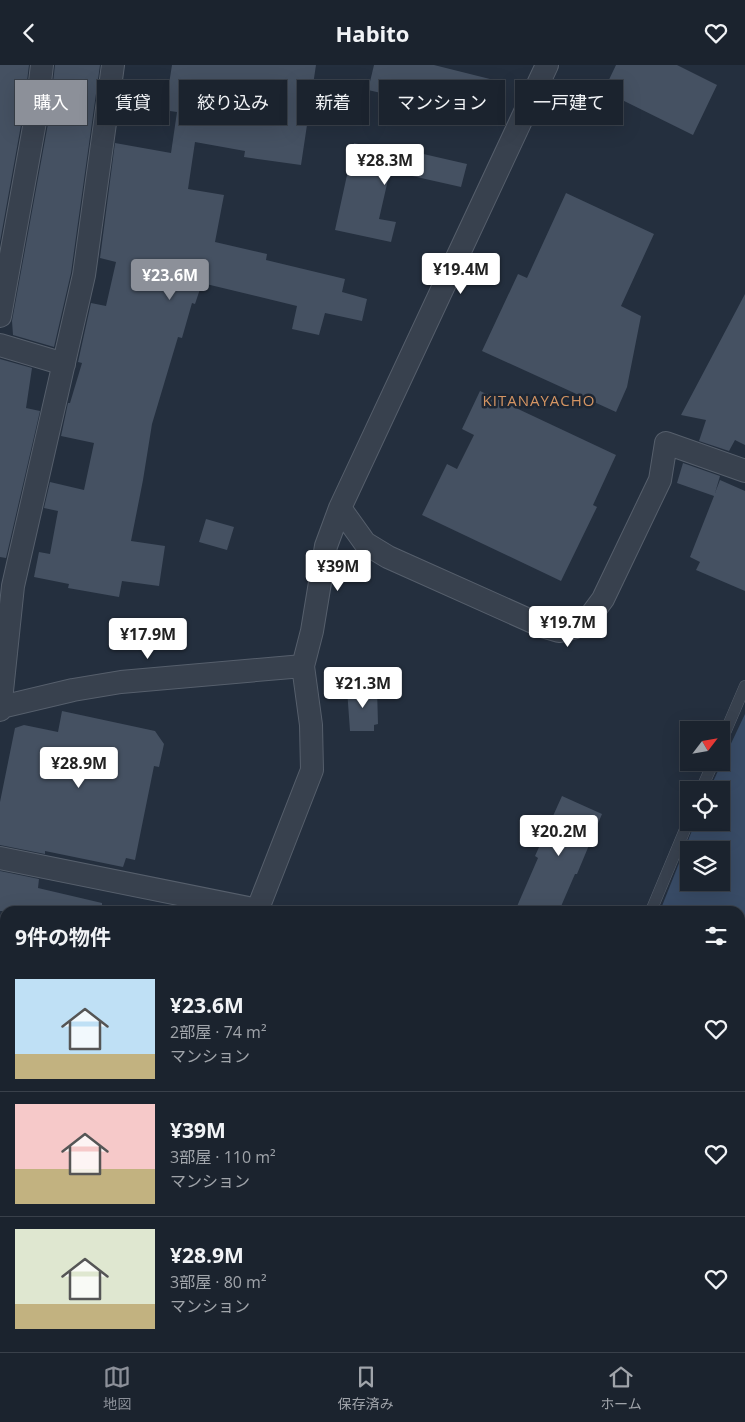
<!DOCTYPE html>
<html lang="ja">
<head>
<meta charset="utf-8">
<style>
  body { margin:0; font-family:"Open Sans","Noto Sans JP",sans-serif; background:#282f3a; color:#f1f3f6; height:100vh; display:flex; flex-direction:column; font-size:19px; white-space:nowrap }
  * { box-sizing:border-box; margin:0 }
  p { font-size:16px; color:#a0a4aa }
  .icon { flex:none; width:28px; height:28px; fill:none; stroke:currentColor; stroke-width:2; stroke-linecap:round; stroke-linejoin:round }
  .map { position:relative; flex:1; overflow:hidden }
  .panel { position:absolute; left:0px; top:841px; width:745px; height:446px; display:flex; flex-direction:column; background:#1b232e; border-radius:15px 15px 0 0; box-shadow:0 5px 20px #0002,0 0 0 1px #39404a }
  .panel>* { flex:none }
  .banner { position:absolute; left:15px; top:15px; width:715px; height:45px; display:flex; gap:10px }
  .needle { width:32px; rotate:59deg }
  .tools { position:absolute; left:680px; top:656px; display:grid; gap:10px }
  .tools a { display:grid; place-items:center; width:50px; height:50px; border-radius:0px; background:#1b232e; box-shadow:0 5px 20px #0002,0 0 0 1px #39404a; font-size:25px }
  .price { position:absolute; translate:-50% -42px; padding:0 11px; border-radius:5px; background:#fff; color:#222; font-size:16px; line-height:32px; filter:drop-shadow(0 1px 2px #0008) }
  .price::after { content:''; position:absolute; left:50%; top:30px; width:15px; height:11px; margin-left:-8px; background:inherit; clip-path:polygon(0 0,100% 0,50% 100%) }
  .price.current { background:#8c9099; color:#fff }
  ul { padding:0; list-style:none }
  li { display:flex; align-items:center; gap:15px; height:125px; padding:0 15px }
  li+li { border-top:1px solid #39404a }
  li span { display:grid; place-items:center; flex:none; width:140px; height:100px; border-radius:0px; color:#555 }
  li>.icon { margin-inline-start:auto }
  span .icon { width:60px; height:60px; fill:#fffc; stroke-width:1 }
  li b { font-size:21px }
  h2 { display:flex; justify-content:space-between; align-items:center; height:60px; padding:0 15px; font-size:21px }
  .pill { padding:0 18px; border-radius:0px; background:#1b232e; box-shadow:0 5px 20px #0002,0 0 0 1px #39404a; font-size:18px; line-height:45px }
  .pill.current { background:#8c9099; color:#fff }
  header { display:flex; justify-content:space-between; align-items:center; height:65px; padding:0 15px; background:#1b232e; font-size:22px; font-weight:700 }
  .menu { display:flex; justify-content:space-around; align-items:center; height:70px; border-top:1px solid #39404a; background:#1b232e; font-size:14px; color:#a0a4aa }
  .menu a { display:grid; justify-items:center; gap:2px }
  .menu .current { color:#8c9099 }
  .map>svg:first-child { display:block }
</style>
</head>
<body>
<header><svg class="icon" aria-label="back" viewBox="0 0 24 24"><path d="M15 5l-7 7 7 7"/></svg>Habito<svg class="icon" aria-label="heart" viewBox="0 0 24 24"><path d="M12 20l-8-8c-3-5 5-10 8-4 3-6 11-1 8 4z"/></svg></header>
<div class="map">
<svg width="745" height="1287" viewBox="0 0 745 1287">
  <rect width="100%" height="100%" fill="#242f3e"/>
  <path fill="#394c67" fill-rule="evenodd" d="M745,649V1287H489L491,1282H740V846H660L695,758H721V725H709ZM689,785H721V818H689Z"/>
  <path fill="#455162" d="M0,0H29L23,49L0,177Z
    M55,0H100L71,208L54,282L13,270L12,256L49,53Z
    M172,0H316L301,100L244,92L245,86L195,77L188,124L224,130L215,177L267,189L266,195L345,214L342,227L367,234L362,256L325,248L319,270L292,264L297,241L202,218L195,239L192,238L182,273L178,272L152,359L143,415L131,476L165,481L159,521L122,516L119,532L68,523L69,519L34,512L39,487L50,489L58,446L44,443L50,417L84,425L94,378L61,371L68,338H70L82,298L78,297L91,238L106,241L116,197L100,193L115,78L171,88L177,47L134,41L139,14L169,19Z
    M374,0H434L490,14L481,51L368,25Z
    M616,0H677L717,20L693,70L616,32L617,30L605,23Z
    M354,78L394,87V84L406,87V85L467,99L461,122L390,106L379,154L396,157L391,177L335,165Z
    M566,128L654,169L621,241L641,251L627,322L616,347L482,286L518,209L527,213Z
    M745,229V380L735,375L729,386L699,376L706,355L681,350Z
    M0,294L32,303L26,343L40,346L6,493L0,492Z
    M480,326L616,390L593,440L597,442L561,516L422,450L447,399L457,404L474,370L462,364Z
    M683,398L720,411L715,428L720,415L745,426V526L696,505L700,497L690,492L714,431L677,418Z
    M206,454L234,462L227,485L199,477Z
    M377,623L378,659L374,660V666H350L347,624Z
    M62,646L155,666L164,679L159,702L154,701L135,795L126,793L123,802L45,786V789L0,780V737L15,663L24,660L58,667Z
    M562,731L602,749L577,809H575L559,846H515L538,793L535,791Z
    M0,806L39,814L38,823L102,838V846H0Z"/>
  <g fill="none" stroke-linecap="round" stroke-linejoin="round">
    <defs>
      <path id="lane" d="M721,677L745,621
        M701,725L713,698
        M651,846L689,755
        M165,1282L166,1287
        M104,1287L109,1282
        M468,1287L470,1282"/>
      <path id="street" d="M0,251L36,51L42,0
        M0,280L64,299
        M340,443L365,478L388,492L542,561L559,566L576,562L589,553L603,534L660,415L666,378L745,406
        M1,642L73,625L121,617L303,601
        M0,645L13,521L84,210L113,0
        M0,793L258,845
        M257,846L312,705L311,660L303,601L312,566L326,481L340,443L547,0
        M0,1109L5,1110
        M43,1287L45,1282"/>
    </defs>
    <use href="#lane" stroke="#565f6c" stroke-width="12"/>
    <use href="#street" stroke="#565f6c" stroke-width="24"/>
    <use href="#lane" stroke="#38414e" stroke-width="11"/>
    <use href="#street" stroke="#38414e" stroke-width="22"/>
  </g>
  <g text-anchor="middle" stroke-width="5" stroke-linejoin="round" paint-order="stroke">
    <g font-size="15" letter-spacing="1" fill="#d59563" stroke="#1d2633">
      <text x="539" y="341">KITANAYACHO</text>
    </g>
  </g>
</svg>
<div class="tools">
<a><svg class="needle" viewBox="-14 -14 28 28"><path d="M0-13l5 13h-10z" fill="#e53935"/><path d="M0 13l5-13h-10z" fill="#a0a4aa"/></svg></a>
<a><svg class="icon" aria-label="locate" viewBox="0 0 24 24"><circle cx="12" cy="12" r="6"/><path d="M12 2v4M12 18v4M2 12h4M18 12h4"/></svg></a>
<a><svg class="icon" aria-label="layers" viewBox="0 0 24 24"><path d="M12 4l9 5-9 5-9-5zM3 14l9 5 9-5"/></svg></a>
</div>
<b class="price" style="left:385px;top:121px">¥28.3M</b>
<b class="price" style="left:461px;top:230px">¥19.4M</b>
<b class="price current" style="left:170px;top:236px">¥23.6M</b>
<b class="price" style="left:338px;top:527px">¥39M</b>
<b class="price" style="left:568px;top:583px">¥19.7M</b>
<b class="price" style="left:148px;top:595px">¥17.9M</b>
<b class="price" style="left:363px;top:644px">¥21.3M</b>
<b class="price" style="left:79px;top:724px">¥28.9M</b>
<b class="price" style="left:559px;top:792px">¥20.2M</b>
<div class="banner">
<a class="pill current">購入</a>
<a class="pill">賃貸</a>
<a class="pill">絞り込み</a>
<a class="pill">新着</a>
<a class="pill">マンション</a>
<a class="pill">一戸建て</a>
</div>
<section class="panel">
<h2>9件の物件<svg class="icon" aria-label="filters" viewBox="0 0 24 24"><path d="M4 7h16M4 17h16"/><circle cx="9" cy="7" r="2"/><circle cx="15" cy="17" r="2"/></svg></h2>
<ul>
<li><span style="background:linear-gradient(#bfe0f5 75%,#c2b280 0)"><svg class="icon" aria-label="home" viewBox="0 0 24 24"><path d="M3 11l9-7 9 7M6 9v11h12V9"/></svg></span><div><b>¥23.6M</b><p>2部屋 · 74 m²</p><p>マンション</p></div><svg class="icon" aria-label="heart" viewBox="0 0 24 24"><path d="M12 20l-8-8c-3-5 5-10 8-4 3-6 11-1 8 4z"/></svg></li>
<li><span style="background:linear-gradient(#f6c9c9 65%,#c2b280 0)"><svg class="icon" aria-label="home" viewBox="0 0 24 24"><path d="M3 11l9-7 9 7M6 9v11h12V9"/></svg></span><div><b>¥39M</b><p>3部屋 · 110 m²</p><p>マンション</p></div><svg class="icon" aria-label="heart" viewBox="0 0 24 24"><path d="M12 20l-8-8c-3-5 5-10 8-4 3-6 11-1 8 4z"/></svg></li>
<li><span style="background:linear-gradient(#dfe7d0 75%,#c2b280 0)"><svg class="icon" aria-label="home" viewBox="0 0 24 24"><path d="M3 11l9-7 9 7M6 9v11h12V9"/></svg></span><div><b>¥28.9M</b><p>3部屋 · 80 m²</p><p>マンション</p></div><svg class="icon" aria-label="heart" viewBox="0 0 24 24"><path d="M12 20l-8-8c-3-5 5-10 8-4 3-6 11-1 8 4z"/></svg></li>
</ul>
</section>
</div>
<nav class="menu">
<a class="current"><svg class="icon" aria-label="map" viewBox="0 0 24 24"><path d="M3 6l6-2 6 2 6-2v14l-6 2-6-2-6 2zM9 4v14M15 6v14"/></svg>地図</a>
<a><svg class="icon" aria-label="saved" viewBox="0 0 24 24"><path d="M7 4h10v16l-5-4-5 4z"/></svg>保存済み</a>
<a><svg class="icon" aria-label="home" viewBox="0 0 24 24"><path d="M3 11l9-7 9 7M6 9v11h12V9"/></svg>ホーム</a>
</nav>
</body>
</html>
